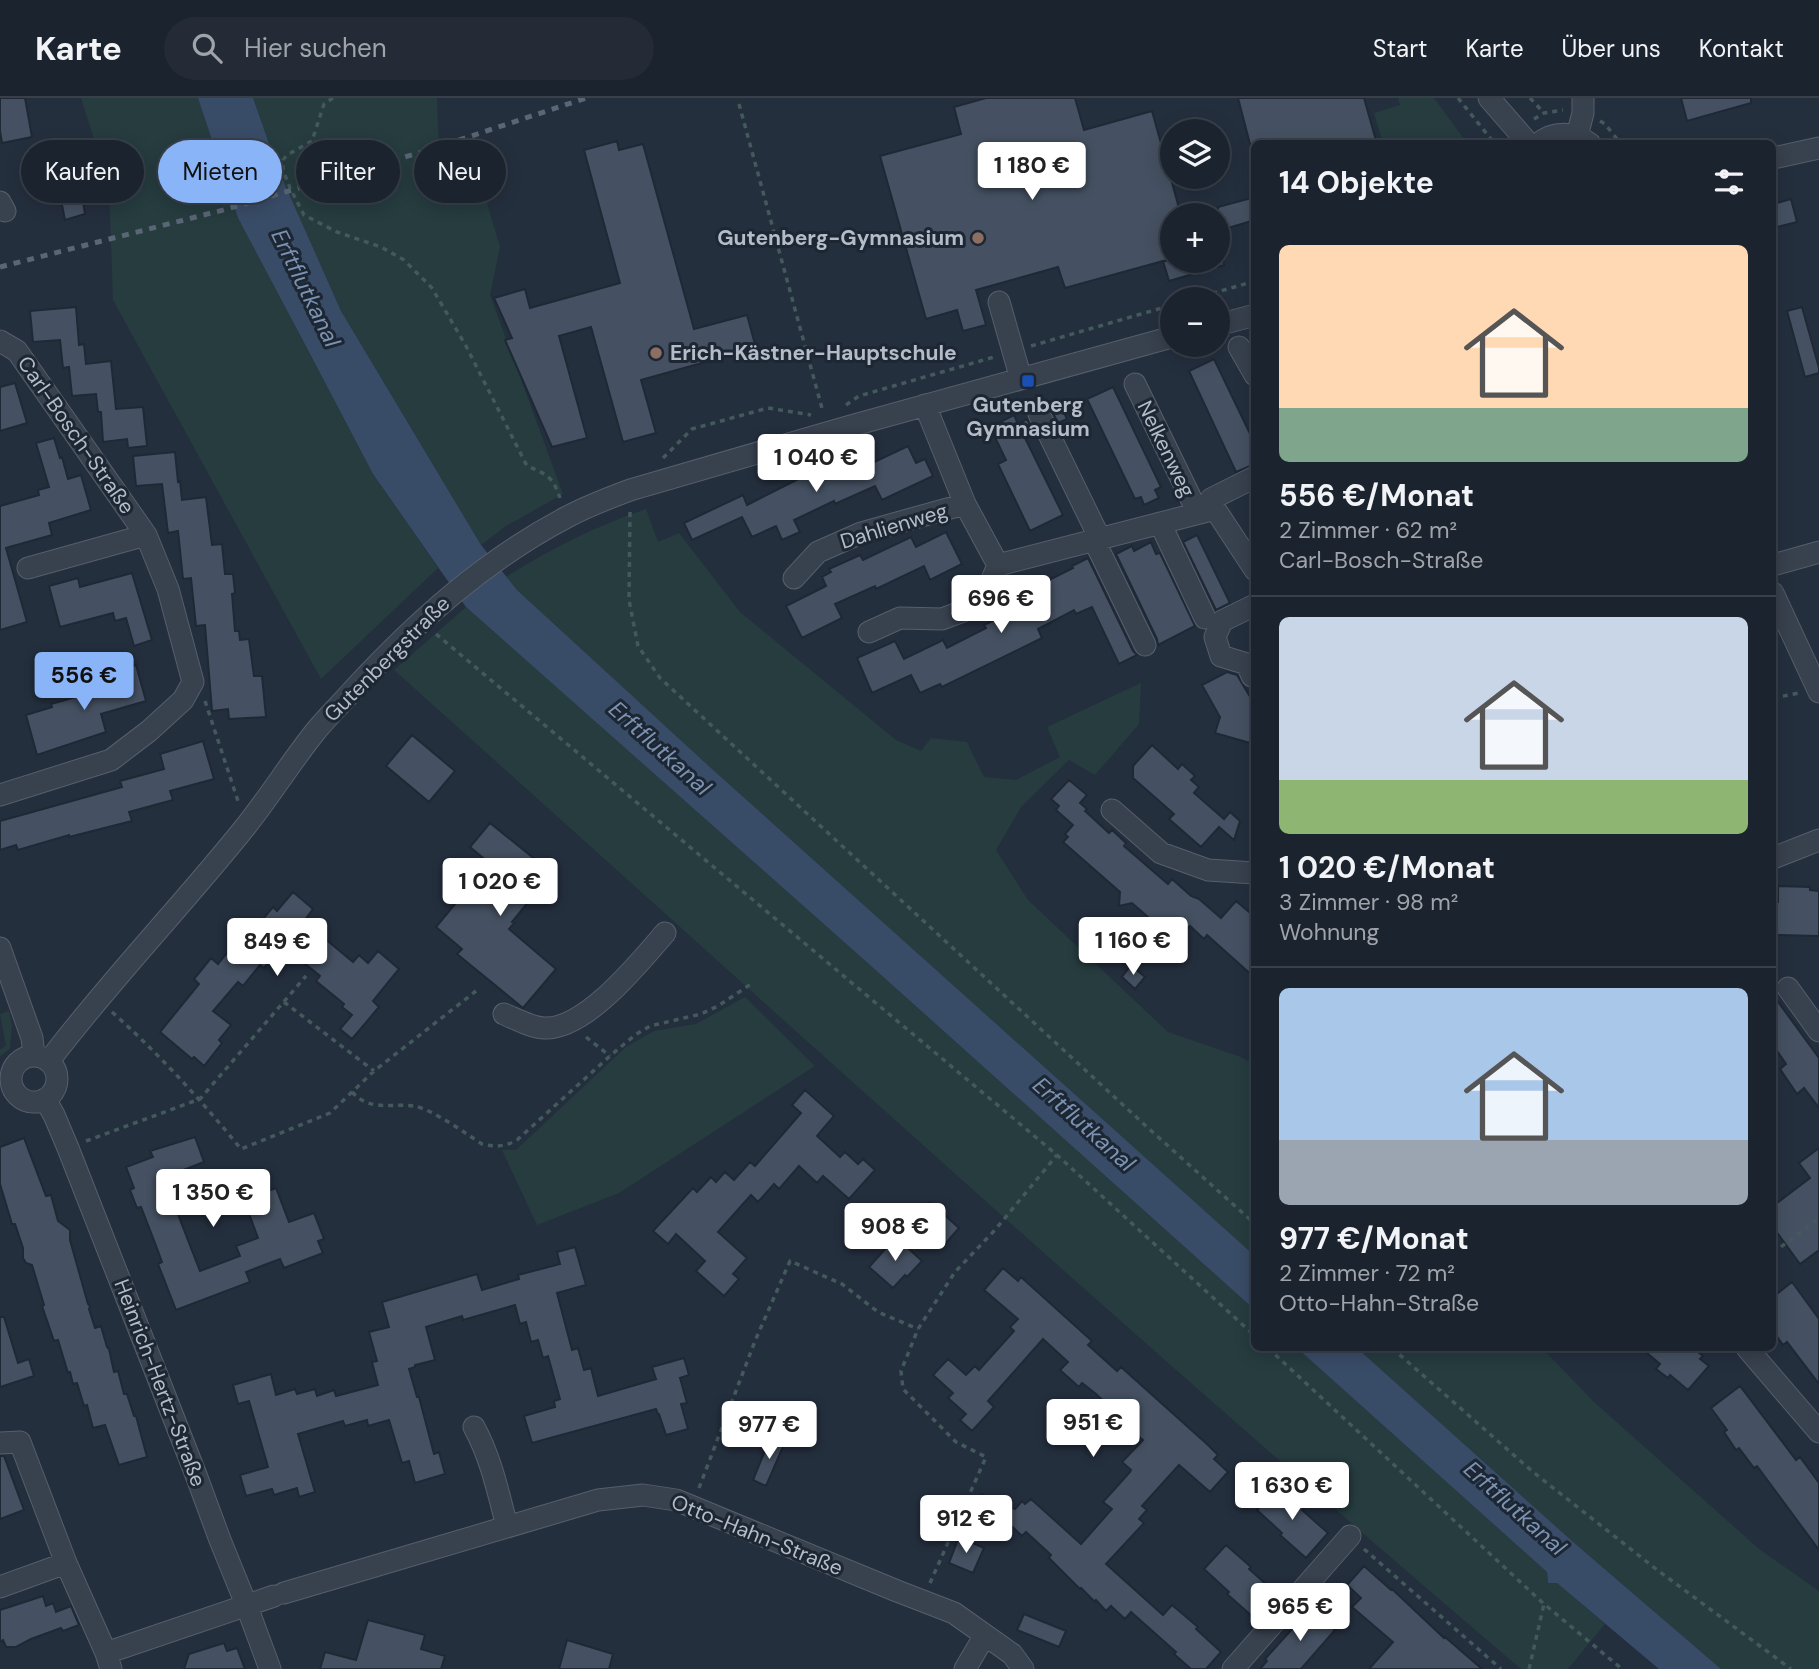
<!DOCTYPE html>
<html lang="de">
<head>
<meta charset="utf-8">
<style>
  body { margin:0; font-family:"DM Sans",sans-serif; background:#242b36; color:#f1f3f6; height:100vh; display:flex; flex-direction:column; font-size:26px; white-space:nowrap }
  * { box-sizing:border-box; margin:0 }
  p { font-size:23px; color:#a0a4aa }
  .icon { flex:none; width:38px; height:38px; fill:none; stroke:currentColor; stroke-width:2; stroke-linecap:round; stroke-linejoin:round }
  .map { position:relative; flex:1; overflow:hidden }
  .panel { position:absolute; left:1251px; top:42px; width:525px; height:1211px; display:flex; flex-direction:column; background:#1b232e; border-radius:10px; box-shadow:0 4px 18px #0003,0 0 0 2px #39404a }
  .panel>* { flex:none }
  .banner { position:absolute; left:21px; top:42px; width:665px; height:63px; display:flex; gap:14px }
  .fabs { position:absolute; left:1160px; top:21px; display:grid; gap:14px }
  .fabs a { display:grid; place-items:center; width:70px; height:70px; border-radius:50%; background:#1b232e; box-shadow:0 4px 18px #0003,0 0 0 2px #39404a; font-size:35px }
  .price { position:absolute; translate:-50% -60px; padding:0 16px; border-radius:7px; background:#fff; color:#222; font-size:23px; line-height:46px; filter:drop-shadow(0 2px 4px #0008) }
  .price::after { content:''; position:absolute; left:50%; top:42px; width:21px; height:16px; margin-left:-10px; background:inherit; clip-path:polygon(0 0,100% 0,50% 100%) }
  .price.current { background:#8ab4f8; color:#111 }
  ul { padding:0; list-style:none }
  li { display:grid; align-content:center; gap:14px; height:371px; padding:0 28px }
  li+li { border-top:2px solid #39404a }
  li span { display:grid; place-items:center; height:217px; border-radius:10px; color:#555 }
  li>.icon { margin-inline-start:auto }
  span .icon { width:126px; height:126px; fill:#fffc; stroke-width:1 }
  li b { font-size:30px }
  h2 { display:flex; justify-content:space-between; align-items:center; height:84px; padding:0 28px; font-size:30px }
  .tag { padding:0 24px; border-radius:32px; background:#1b232e; box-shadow:0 4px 18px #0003,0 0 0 2px #39404a; font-size:24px; line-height:63px }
  .tag.current { background:#8ab4f8; color:#111 }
  header { display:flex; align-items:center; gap:42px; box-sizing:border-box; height:98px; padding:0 35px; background:#1b232e; border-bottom:2px solid #39404a }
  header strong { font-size:33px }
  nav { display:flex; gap:38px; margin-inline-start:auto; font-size:24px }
  .search { width:490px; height:63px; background:#242b36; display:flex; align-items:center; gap:18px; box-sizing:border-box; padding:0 24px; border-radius:38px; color:#a0a4aa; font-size:26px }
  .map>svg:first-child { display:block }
</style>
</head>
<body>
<header>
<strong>Karte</strong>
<div class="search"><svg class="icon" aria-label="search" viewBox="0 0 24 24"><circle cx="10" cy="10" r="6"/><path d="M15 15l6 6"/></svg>Hier suchen</div>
<nav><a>Start</a><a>Karte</a><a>Über uns</a><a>Kontakt</a></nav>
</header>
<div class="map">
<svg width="1819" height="1571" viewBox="0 0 1819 1571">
  <rect width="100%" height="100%" fill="#242f3e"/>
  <path fill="#263c3f" d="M81,0H198L238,120L373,376L438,470L321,581L113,202L109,88Z
    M253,0H437L439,53L438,67L473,58L500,149L490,197L563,396L506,428L481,447L341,213L278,71Z
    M1398,0H1434L1467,45H1383L1374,15L1400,7Z
    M646,411L658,444L679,435L740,514L896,642L921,653L931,640L967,644L984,679L1016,682L1060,659L1047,629L1141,585L1139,626L1095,677L1069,662L1021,709L996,752L1028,802L1168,934L1241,959L1255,967V1158L711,670L517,492L506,479C550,451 596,428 646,411Z
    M466,509L861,859L1255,1212V1250H1297L1547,1474L1548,1485H1557L1605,1526L1568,1571H1521C1139,1246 768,907 394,572Z
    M745,899L815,968L619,1095L537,1127L502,1052H516L626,949L654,933L696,926Z
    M9,913L12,927L10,951L0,958V952L6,947L0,916Z
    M1357,1250H1542L1593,1303L1759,1451L1819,1493V1571H1721L1572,1443Z"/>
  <path fill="#394c67" d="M198,0H253L278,71L341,213L481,447L517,492L711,670L1255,1158V1212L861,859L466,509L373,376L310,256L238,120Z
    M1297,1250H1357L1572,1443L1721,1571H1659L1557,1485H1548L1547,1474Z"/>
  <path fill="#455162" stroke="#1f2835" stroke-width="2" d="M0,0H25L32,39L2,45L0,33Z
    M986,0H1075L1084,32L1152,13L1181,117H1172V160L1164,163H1223L1224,167L1169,183L1163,163L1065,190L1058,169L976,192L986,227L963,233L957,212L926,221L880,58L961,36L954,9Z
    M1238,0H1364L1377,46H1250Z
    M1681,0H1751V5L1687,23Z
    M617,43L619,52L643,46L694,231L747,217L756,250L641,282L656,335L623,344L591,229L559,238L587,340L552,349L505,242L512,240L494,200L525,191L530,210L620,185L584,52Z
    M77,54L79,66L89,64L94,95L82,98L85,116L65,122L58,87L53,88L48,60Z
    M1255,99V122L1218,133V109Z
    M1791,101L1797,124L1773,130V106Z
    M76,209L79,247L84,246L86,266L111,263L116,311L143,309L147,348L128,350L127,341L103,344L101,314H98L96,296L72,298L69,269L63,270L60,242L33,244L30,213Z
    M1802,209L1819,270V275L1805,279L1787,213Z
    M1214,261L1255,346V366L1236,374L1189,273Z
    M15,285L27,325L0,333V289Z
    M1113,289L1161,389L1155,392L1159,400L1144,407L1141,399L1135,401L1087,301Z
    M1059,304L1067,321L1058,325L1050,309Z
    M1014,317L1018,326L1027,321L1034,336L1025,340L1063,417L1030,433L998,366L1006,362L990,329Z
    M54,340L60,360L62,359L68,381L81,377L91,412L49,425L52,437L6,450L27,524L0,532V408L39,397L38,392L49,389L36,345Z
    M908,348L916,365L925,361L933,378L882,402L875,388L835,406L834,403L794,422L800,434L782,442L776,428L752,439L742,419L692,442L684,425L743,397L747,407L818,371L820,374L859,355L866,368Z
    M175,354L178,384L180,383L182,402L206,399L212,447L222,446L225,476H233L235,495L232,496L235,533H239L240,542L249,541L254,578H262L266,619L229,621L228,611L212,613L205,527L196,528L191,480L183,481L178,433L168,435L162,386L136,388L133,358Z
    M946,434L962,466L930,482L924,468L876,491L875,488L835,506L842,520L802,540L786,508L826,488L822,479L831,474L829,471L860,457L863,462L911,439L916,449Z
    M1197,437L1230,505L1216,512L1183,444Z
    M1151,444L1156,456L1160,455L1195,528L1158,547L1157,541L1116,456L1132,448L1134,453Z
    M1088,460L1133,553L1137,557L1119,566L1092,509L1076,516L1074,512L1038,531L1042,540L942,589L940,586L920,595L911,577L872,595L857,560L895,543L904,561L943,542L947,550L986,530L984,527L1024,508L1019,497L1073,470L1072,468Z
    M132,475L152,542L134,548L126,520L115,523L113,515L60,529L49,488L78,480L80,489Z
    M136,567L146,603L101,616L106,634L37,657L26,617L52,609L51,606L111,589L107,575Z
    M1227,574L1237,577L1255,607V629L1250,645L1215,635L1220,619L1202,587Z
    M412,637L455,673L429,704L386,668Z
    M203,643L214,681L170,693L173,702L129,714L132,723L69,739V737L18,752L16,747L0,752V723L122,689L120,683L164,671L160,656Z
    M1152,647L1178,671L1182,666L1195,678L1191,682L1199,689L1194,695L1224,721L1230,714L1240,723L1234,742L1219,729L1201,749L1169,721L1174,716L1133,680V668Z
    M1069,682L1087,697L1080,705L1087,711L1085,713L1109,735L1112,732L1126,745L1124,748L1168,786L1172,781L1191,798L1199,801L1221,820L1236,803L1255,819V880L1207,837L1204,841L1190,828L1173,847L1164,838L1162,840L1151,829L1155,825L1132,805L1119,808L1120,794L1063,744L1068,739L1065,736L1073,727L1056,712L1059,708L1051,701Z
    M490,725L552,775L512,824L514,825L509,831L556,871L523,910L457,856L462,851L436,829L489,765L470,749Z
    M1778,788L1810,789V792L1819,793V838L1773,837V804H1778Z
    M293,794L313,811L304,823L353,864L359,857L368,865L378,853L399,871L373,903L379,909L352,941L340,931L352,917L342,909L344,906L316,883L320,878L282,847L264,870L260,867L243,888L238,884L213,913L231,927L219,942L222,945L204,968L194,959L192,961L160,934L199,886L194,881L211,860L218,866L246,831L251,835L273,809L277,813Z
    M1131,867L1145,879L1135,891L1122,879Z
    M1773,897L1819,960V1010L1804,990L1797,996L1780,971L1786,966L1773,947Z
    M805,992L834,1018L817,1038L840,1059L845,1054L858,1066L863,1061L875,1072L849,1101L823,1078L817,1085L799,1068L779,1091L774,1086L758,1104L751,1097L718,1134L747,1160L733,1176L739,1181L724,1198L696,1173L705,1163L676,1136L668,1146L653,1133L693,1090L697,1094L711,1079L716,1084L725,1074L734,1082L750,1064L755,1068L801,1015L792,1007Z
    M195,1039L204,1064L178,1074L188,1101L174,1106L200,1173L240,1158L236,1148L258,1140L244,1102L276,1090L289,1124L314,1115L324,1141L318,1143L323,1155L284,1170L280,1161L246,1174L250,1184L176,1212L158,1166L162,1164L155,1145L141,1109L137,1110L130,1092L134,1090L126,1069L153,1059L150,1053Z
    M24,1040L46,1098L51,1097L58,1123L70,1132V1142L88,1206L90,1208L89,1211L95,1230L101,1228L107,1249L109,1251L114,1274L118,1273L124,1296H127L134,1318H136L147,1359L119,1367L105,1327L93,1330L87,1307L84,1308L77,1285L73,1286L70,1274L68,1275L58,1242L54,1243L42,1208L44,1207L32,1167L26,1165L23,1160V1150L15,1126H12L0,1086V1049Z
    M1819,1050V1152L1800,1166L1773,1129V1108L1810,1080L1799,1065Z
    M930,1104L959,1130L946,1145L917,1119Z
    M896,1139L922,1163L907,1179L905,1177L893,1190L869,1169Z
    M575,1149L586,1187L557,1195L572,1252L578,1250L584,1272L591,1270L598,1298L656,1281L652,1269L684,1260L689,1277L680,1280L687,1305L681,1306L688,1331L666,1337L659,1316H658L656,1311L532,1345L524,1318L555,1309L554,1303L560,1301L548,1258L543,1260L538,1242L531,1244L526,1224L520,1226L515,1207L463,1222L462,1218L426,1229L435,1262L415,1267V1269L409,1271L417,1299H419L434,1356L439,1354L445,1376L415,1385L409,1363L402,1365L389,1322L368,1328L367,1322L345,1328L343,1323L298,1336L315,1394L299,1399L297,1390L274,1397L272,1391L246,1398L240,1377L268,1369L249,1303L238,1306L233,1287L271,1276L276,1297L295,1291L297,1296L315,1291L317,1298L334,1292L336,1298L378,1287L372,1264L377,1263L369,1234L389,1229L382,1204L477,1176L482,1192L519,1181L518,1177L560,1166L557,1154Z
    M1003,1170L1018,1183L1021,1179L1092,1243L1088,1247L1117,1273L1121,1269L1208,1347L1218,1357L1214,1361L1228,1374L1210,1394L1179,1367L1142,1408L1147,1412L1139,1421L1144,1425L1106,1466L1163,1517L1172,1507L1198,1529L1196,1531L1221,1554L1206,1571H1191L1174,1556L1176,1554L1131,1514L1125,1521L1111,1508L1106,1513L1096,1502L1095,1504L1081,1490L1080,1491L1049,1460L1051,1457L1026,1434L1022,1438L980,1398L981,1396L1015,1411L1022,1403L1025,1406L1031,1401L1081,1446L1112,1411L1103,1404L1130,1374L1131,1372L1122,1364L1143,1342L1137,1337L1138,1336L1096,1296L1082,1285L1079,1289L1060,1272L1068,1264L1043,1241L988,1303L994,1309L972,1333L960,1322L966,1316L948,1300L953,1295L933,1277L948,1261L966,1277L975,1268L979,1272L1014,1233L1010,1229L1018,1221L984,1192Z
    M1792,1184L1819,1221V1286L1787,1244L1783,1247L1773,1233V1199Z
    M0,1219H4L18,1265L29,1261L34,1278L0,1289Z
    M1641,1250H1693L1703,1258L1700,1261L1709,1268L1688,1292L1670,1277L1668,1280L1656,1271L1660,1266Z
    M1740,1288L1796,1362L1800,1359L1819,1385V1452L1757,1368L1754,1370L1739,1350L1736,1352L1724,1334L1727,1332L1711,1310Z
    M771,1338L785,1344L766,1388L753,1382Z
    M0,1358H4L24,1412L0,1421Z
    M1279,1387L1304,1410L1302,1412L1328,1435L1306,1460L1280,1437L1282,1435L1257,1412Z
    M959,1439L984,1450L973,1475L949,1465Z
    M1226,1447L1251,1469L1249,1471L1275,1494L1253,1519L1227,1496L1229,1494L1204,1471Z
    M1364,1468L1391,1492L1392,1491L1444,1540L1445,1539L1482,1571H1369L1393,1544L1352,1509L1361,1500L1347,1487Z
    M43,1498L46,1508L53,1505L56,1514L71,1508L79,1527L63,1533L61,1530L31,1541L16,1549H6L3,1542L0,1544V1512Z
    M1311,1510L1335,1532L1301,1571H1260L1267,1563L1265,1561Z
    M1024,1516L1066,1533L1059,1549L1017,1532Z
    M368,1522L425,1537L421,1551L445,1558L441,1571H320L325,1554L356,1562Z
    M567,1542L613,1556L609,1571H559Z
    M224,1545L227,1553L237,1550L245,1571H184L189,1556Z"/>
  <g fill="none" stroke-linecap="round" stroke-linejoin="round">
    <defs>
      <path id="minor" d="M1489,0L1529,46
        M1577,38L1583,15V0
        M1538,46C1553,33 1574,33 1590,46
        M1773,60L1819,50
        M0,104L5,113
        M999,204L1021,281
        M1218,227L1255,217
        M0,243L17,253L146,437L168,491L193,584L183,602L149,633L111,662L0,697
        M1239,249L1255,277
        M1135,286L1198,415
        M925,307L965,406L998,467L1215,411L1255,472
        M1039,316L1100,441
        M1215,411L1211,401L1255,379
        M1160,425L1205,520
        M1094,442L1145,547
        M1773,467L1819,454
        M28,470L146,437
        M794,480L818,454L861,435L965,406
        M1773,495L1819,594
        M869,534L900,520L942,521L982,506L998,467
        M1252,578L1247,566L1221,558L1215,539L1222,523L1255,507
        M1112,712L1161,755L1208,772L1255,775
        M1773,760L1819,742
        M0,850L32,940L34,958
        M1788,890L1819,933
        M504,916C516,921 532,930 545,930C586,931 639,865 665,835
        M11 981a23 23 0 1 1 46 0a23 23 0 1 1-46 0Z
        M49,963C111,881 182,808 246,728C270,698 291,664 315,634C327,619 341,606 354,591C417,523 485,462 567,419C587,408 609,400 630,392L847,329L1172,239
        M45,1001L54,1017L68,1050L196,1377L220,1442L246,1506L270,1571
        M1747,1250L1819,1334
        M474,1329C491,1360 498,1394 507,1428
        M0,1345L20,1344L66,1465L106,1555L111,1571
        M0,1489L66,1465
        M284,1495L598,1402L643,1397L676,1402L897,1493L954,1515L1012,1556L1023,1571
        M106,1555L274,1498
        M965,1571L985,1537
        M1233,1571L1350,1438"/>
    </defs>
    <use href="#minor" stroke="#565f6c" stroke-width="23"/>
    <path stroke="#44595c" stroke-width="3.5" stroke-dasharray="5 5" stroke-linecap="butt" d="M333,0L324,6L312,43L287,57L283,62V72L290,90L304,117L337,134L381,149L404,162L432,190L466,248L527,368C547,376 553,379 560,400
      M1458,0L1495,46
      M1530,0L1544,15
      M739,6L823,314
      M1534,21L1544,15L1563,12
      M1600,23L1605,26L1621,46
      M1193,201L1255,183
      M1031,248L1172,207
      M846,307L859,298L994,259
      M663,360L692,331L768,310L811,317
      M630,414L629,502L638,548L660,580L1147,1029L1255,1126
      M436,536L1057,1057L1255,1238
      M1773,600L1799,595
      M205,603L239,706
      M284,904L374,973
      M112,914C159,956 201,1002 241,1051L330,1015L374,973L476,893
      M586,939L610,958
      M352,994C370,1014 392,1005 414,1008C432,1011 465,1035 482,1046C495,1049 505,1049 517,1042L610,958L635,937L650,928L701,916L718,908L751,886
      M86,1043L200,1001L306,878
      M1773,1155L1819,1120
      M1268,1250L1544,1506L1622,1571
      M1392,1250L1533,1374L1656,1471L1791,1571
      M699,1390L755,1243L790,1163L842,1186L878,1214L918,1231
      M1364,1451L1501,1571
      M930,1485L986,1359L956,1344L903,1291L901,1273L918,1231L955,1174L995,1132L1057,1057
      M1529,1571L1544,1506"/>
    <use href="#minor" stroke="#38414e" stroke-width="21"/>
    <path stroke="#5a6575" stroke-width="5" stroke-dasharray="7 7" stroke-linecap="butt" d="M0,169L227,111L429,52L586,0"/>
  </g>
  <g fill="#8d6e63" stroke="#1d2633" stroke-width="2.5">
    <circle cx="978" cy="140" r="7"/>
    <circle cx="656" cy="255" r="7"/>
  </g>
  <rect fill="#1a4fb4" stroke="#1d2633" stroke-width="2.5" x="1021" y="276" width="14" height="14" rx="3.5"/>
  <g text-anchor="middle" stroke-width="6" stroke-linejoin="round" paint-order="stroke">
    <g font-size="21" font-weight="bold" fill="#b4bcc9" stroke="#1d2633" text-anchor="end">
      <text x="964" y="147">Gutenberg-Gymnasium</text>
      <text x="670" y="262" text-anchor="start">Erich-Kästner-Hauptschule</text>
      <text x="1028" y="314" text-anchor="middle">Gutenberg<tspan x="1028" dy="24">Gymnasium</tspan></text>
    </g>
    <g font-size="21" fill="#b4bcc9" stroke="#1d2633">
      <text transform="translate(76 337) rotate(55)" y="7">Carl-Bosch-Straße</text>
      <text transform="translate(1166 351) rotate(64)" y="7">Nelkenweg</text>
      <text transform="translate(894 428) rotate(-17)" y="7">Dahlienweg</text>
      <text transform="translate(387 561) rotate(-45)" y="7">Gutenbergstraße</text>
      <text transform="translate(160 1285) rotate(69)" y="7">Heinrich-Hertz-Straße</text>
      <text transform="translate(757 1437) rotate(22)" y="7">Otto-Hahn-Straße</text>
    </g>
    <g font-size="23" font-style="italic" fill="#7c92b1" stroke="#1d2633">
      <text transform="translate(306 190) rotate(64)" y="8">Erftflutkanal</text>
      <text transform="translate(660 650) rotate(42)" y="8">Erftflutkanal</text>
      <text transform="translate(1084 1026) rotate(42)" y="8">Erftflutkanal</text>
      <text transform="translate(1515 1410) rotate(42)" y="8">Erftflutkanal</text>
    </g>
  </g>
</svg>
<div class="fabs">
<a><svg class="icon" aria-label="layers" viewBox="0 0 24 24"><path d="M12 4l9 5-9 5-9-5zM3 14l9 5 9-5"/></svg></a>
<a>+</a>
<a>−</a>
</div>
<b class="price" style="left:1032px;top:104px">1 180 €</b>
<b class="price" style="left:816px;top:396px">1 040 €</b>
<b class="price" style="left:1001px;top:537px">696 €</b>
<b class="price current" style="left:84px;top:614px">556 €</b>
<b class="price" style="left:500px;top:820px">1 020 €</b>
<b class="price" style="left:1133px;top:879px">1 160 €</b>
<b class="price" style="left:277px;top:880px">849 €</b>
<b class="price" style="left:213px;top:1131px">1 350 €</b>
<b class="price" style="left:895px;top:1165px">908 €</b>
<b class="price" style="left:1093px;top:1361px">951 €</b>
<b class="price" style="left:769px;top:1363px">977 €</b>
<b class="price" style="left:1292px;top:1424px">1 630 €</b>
<b class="price" style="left:966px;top:1457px">912 €</b>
<b class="price" style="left:1300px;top:1545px">965 €</b>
<div class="banner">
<a class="tag">Kaufen</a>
<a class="tag current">Mieten</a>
<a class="tag">Filter</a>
<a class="tag">Neu</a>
</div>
<section class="panel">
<h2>14 Objekte<svg class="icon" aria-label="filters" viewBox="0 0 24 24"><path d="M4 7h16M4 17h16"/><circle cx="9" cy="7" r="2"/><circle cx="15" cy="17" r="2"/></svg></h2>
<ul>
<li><span style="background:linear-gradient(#ffd9b3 75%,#7fa58c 0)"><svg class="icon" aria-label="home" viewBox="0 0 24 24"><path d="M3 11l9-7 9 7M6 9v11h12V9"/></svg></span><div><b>556 €/Monat</b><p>2 Zimmer · 62 m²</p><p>Carl-Bosch-Straße</p></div></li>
<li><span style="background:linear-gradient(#c9d6e8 75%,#8fb573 0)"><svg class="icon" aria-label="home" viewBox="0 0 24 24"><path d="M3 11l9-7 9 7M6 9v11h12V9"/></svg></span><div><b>1 020 €/Monat</b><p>3 Zimmer · 98 m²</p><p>Wohnung</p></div></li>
<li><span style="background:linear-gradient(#a9c7e8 70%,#9aa5b1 0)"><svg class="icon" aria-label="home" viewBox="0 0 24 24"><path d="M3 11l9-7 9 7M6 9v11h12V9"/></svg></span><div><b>977 €/Monat</b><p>2 Zimmer · 72 m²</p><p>Otto-Hahn-Straße</p></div></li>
</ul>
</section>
</div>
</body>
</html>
